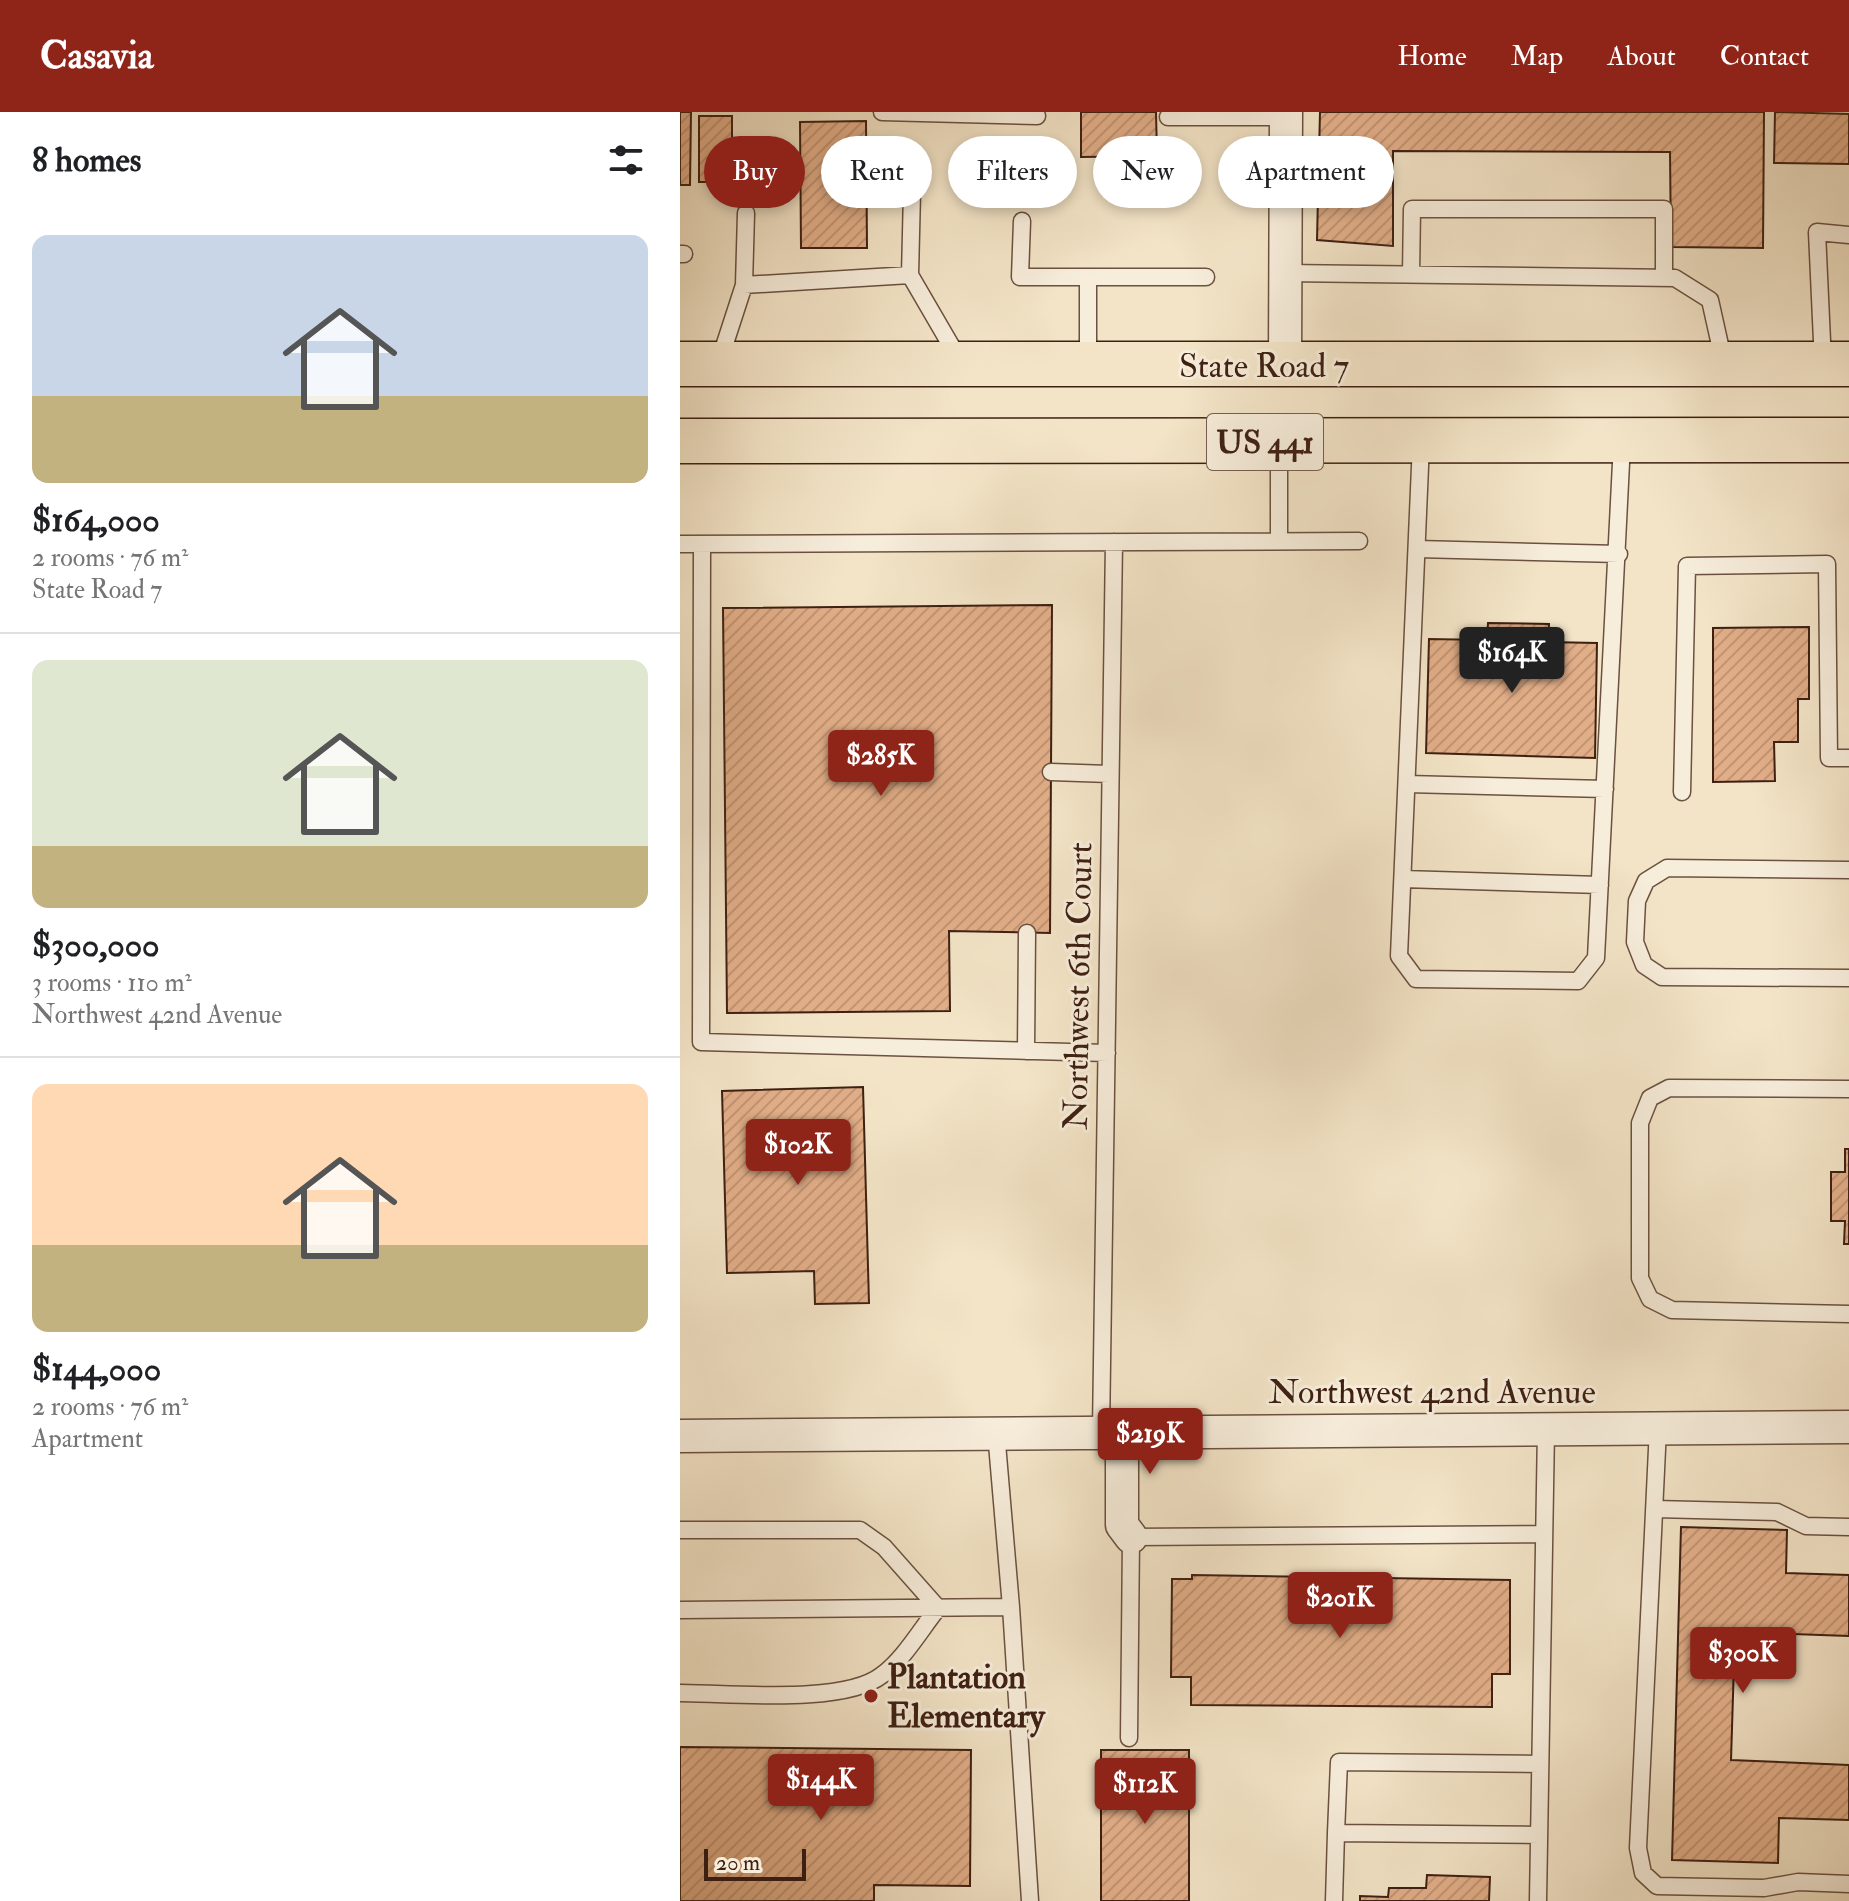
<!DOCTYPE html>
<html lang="en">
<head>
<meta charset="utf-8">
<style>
  body { margin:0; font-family:"IM FELL Double Pica",serif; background:#f2f2f2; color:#202124; height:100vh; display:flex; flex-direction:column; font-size:30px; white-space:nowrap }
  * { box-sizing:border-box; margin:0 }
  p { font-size:26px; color:#757577 }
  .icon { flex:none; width:44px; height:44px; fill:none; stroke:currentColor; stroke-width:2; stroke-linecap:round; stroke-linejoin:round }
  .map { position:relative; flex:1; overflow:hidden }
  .sheet { display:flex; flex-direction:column; background:#fff; width:680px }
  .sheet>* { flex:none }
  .guide { position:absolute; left:24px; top:24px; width:760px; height:72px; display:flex; gap:16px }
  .scale { position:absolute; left:24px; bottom:20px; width:102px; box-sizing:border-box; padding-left:8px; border:4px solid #3e2012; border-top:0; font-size:22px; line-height:28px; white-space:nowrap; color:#3e2012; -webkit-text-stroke:6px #f7eddb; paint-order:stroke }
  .price { position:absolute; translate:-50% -68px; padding:0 18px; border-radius:8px; background:#8f2418; color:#fff; font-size:26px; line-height:52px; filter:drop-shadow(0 2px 4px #0008) }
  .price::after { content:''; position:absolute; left:50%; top:48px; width:24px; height:18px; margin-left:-12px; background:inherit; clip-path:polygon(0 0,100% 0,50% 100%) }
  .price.selected { background:#222; color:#fff }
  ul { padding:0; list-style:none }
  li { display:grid; align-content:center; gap:16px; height:424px; padding:0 32px }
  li+li { border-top:2px solid #e0e0e0 }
  li span { display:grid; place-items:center; height:248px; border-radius:16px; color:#555 }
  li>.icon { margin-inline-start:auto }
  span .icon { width:144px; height:144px; fill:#fffc; stroke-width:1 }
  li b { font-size:34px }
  h2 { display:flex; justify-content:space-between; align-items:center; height:96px; padding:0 32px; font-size:34px }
  .pill { padding:0 28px; border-radius:36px; background:#fff; box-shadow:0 4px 12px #0003; font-size:28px; line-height:72px }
  .pill.selected { background:#8f2418; color:#fff }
  header { display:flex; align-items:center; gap:48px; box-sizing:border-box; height:112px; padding:0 40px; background:#8f2418; color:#fff }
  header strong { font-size:38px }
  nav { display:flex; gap:44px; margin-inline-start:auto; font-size:28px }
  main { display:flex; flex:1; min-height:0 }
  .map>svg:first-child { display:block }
</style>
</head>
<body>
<header>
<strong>Casavia</strong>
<nav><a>Home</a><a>Map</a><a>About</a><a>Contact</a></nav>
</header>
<main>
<section class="sheet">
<h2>8 homes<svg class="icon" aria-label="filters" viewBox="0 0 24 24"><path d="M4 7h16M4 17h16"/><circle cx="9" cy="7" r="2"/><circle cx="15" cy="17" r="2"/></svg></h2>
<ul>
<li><span style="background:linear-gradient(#c9d6e8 65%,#c2b280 0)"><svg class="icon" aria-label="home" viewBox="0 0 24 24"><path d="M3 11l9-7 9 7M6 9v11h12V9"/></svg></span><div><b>$164,000</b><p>2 rooms · 76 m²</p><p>State Road 7</p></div></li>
<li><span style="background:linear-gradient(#dfe7d0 75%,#c2b280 0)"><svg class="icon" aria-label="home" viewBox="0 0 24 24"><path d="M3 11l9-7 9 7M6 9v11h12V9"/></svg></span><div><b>$300,000</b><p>3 rooms · 110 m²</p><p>Northwest 42nd Avenue</p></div></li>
<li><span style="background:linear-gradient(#ffd9b3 65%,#c2b280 0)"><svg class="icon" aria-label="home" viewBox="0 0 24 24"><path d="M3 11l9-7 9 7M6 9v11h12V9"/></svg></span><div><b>$144,000</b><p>2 rooms · 76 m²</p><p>Apartment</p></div></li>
</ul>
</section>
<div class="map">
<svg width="1169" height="1789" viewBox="0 0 1169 1789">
  <defs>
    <pattern id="building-hatch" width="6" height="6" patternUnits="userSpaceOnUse" patternTransform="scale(2)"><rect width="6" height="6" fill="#e2ae88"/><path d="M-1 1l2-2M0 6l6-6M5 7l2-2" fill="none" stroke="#c39574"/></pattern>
  </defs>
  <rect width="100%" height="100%" fill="#f3e4c7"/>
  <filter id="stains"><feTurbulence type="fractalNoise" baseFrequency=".0025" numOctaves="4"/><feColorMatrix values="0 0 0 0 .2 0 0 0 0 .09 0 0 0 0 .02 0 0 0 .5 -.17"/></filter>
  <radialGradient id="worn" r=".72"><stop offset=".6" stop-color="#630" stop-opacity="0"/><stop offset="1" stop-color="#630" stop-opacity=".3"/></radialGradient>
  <path fill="url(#building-hatch)" stroke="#3e2012" stroke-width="2" d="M0,0H11L10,73H0Z
    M401,0H476L477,44L401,45Z
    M640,0H1084L1083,136L991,135L990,40L713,39V134L637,128Z
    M1095,0L1169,2V52L1094,51Z
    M19,4H52V70H19Z
    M186,9L187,136H121L120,10Z
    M372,493L370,821L269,819L270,899L47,901L43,496Z
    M808,511L869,512L868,530L917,531L915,646L746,641L749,527L807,528Z
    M1129,515V587H1118V630H1094L1095,669L1033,670V516Z
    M183,975L189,1191L135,1192L134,1159L47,1161L42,979Z
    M1165,1037H1169V1132H1164L1165,1109H1151V1060H1165Z
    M1001,1415L1107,1418L1106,1461L1169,1463V1524L1055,1520L1051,1648L1169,1653V1708L1099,1706L1098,1751L992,1748Z
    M512,1463L830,1468V1562H812V1595L511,1593V1565H491L492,1467H512Z
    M0,1635L291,1638L290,1774L194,1773V1789H0Z
    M421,1638H509V1789H421Z
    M747,1763L810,1765L809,1789H680V1784L708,1785L709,1776H746Z"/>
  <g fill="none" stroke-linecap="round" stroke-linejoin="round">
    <defs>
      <path id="service" d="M202,0L357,4
        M488,5H605
        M232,80L230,163L280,249
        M342,109L340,165H408V252
        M0,142H4
        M605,161L995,166L1030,188L1044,251
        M731,163L732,97H984V166
        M408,165H526
        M64,173L230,163
        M39,250L64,173L66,101
        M1143,251L1137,120L1169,123
        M741,331L719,844L736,867L898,869L916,846L942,331
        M599,429V331
        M0,432L679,429
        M22,432L21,930L427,941
        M737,437L939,442
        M371,660L429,662
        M727,672L925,677
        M1002,680L1007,454L1147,452L1149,646H1169
        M1169,758L987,756L966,769L957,789L955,830L964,853L982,865L1169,866
        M723,767L920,773
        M346,939L347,821
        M1169,977L989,976L970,986L960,1011V1166L970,1187L992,1198L1169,1202
        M978,1316L958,1736L963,1761L977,1774L1084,1776L1118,1770L1169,1772
        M421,1319L434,430
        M975,1397L1097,1400L1126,1414L1169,1415
        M0,1418H180L204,1435L258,1496C241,1517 224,1547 202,1563C164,1593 51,1581 0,1581
        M331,1495L350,1789
        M0,1498L331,1495L316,1320
        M449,1626L451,1425L864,1422
        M656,1721L659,1650L860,1652
        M654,1789L656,1721L859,1723
        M858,1789L866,1317"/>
      <path id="minor" d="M605,252L606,0
        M442,1319V1413L451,1425
        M0,1324L1169,1315"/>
      <path id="primary" d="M0,252H1169
        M0,329L1169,328"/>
    </defs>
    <use href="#service" stroke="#6b513f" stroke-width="19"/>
    <use href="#minor" stroke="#6b513f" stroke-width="35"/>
    <use href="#primary" stroke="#3e2012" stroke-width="47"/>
    <use href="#service" stroke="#f7eddb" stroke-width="16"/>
    <use href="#minor" stroke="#f7eddb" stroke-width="32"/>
    <use href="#primary" stroke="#f3e4c7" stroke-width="44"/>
  </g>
  <circle fill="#8f2418" stroke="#f7eddb" stroke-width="3" cx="191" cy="1584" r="8"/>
  <g text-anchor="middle" stroke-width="6" stroke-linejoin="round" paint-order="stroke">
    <rect fill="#f7eddb" stroke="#765e4e" stroke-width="2" x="527" y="302" width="116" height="56" rx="6"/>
    <g font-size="32" font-weight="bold" fill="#3e2012">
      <text x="585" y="341">US 441</text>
    </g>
    <g font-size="34" fill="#3e2012" stroke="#f7eddb">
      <text x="584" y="265">State Road 7</text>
      <text transform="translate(397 874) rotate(-89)" y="12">Northwest 6th Court</text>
      <text x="752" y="1291">Northwest 42nd Avenue</text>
    </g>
    <g font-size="34" font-weight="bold" fill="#3e2012" stroke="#f7eddb" text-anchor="start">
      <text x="207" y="1576">Plantation<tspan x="207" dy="39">Elementary</tspan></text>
    </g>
  </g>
  <rect width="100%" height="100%" filter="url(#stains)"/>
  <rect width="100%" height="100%" fill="url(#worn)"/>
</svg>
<div class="scale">20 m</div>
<b class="price selected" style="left:832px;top:583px">$164K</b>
<b class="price" style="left:201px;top:686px">$285K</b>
<b class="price" style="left:118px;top:1075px">$102K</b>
<b class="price" style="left:470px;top:1364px">$219K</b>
<b class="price" style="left:660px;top:1528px">$201K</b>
<b class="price" style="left:1063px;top:1583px">$300K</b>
<b class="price" style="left:141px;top:1710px">$144K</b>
<b class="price" style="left:465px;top:1714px">$112K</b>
<div class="guide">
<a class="pill selected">Buy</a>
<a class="pill">Rent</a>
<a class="pill">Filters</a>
<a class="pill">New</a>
<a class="pill">Apartment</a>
</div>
</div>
</main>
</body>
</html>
